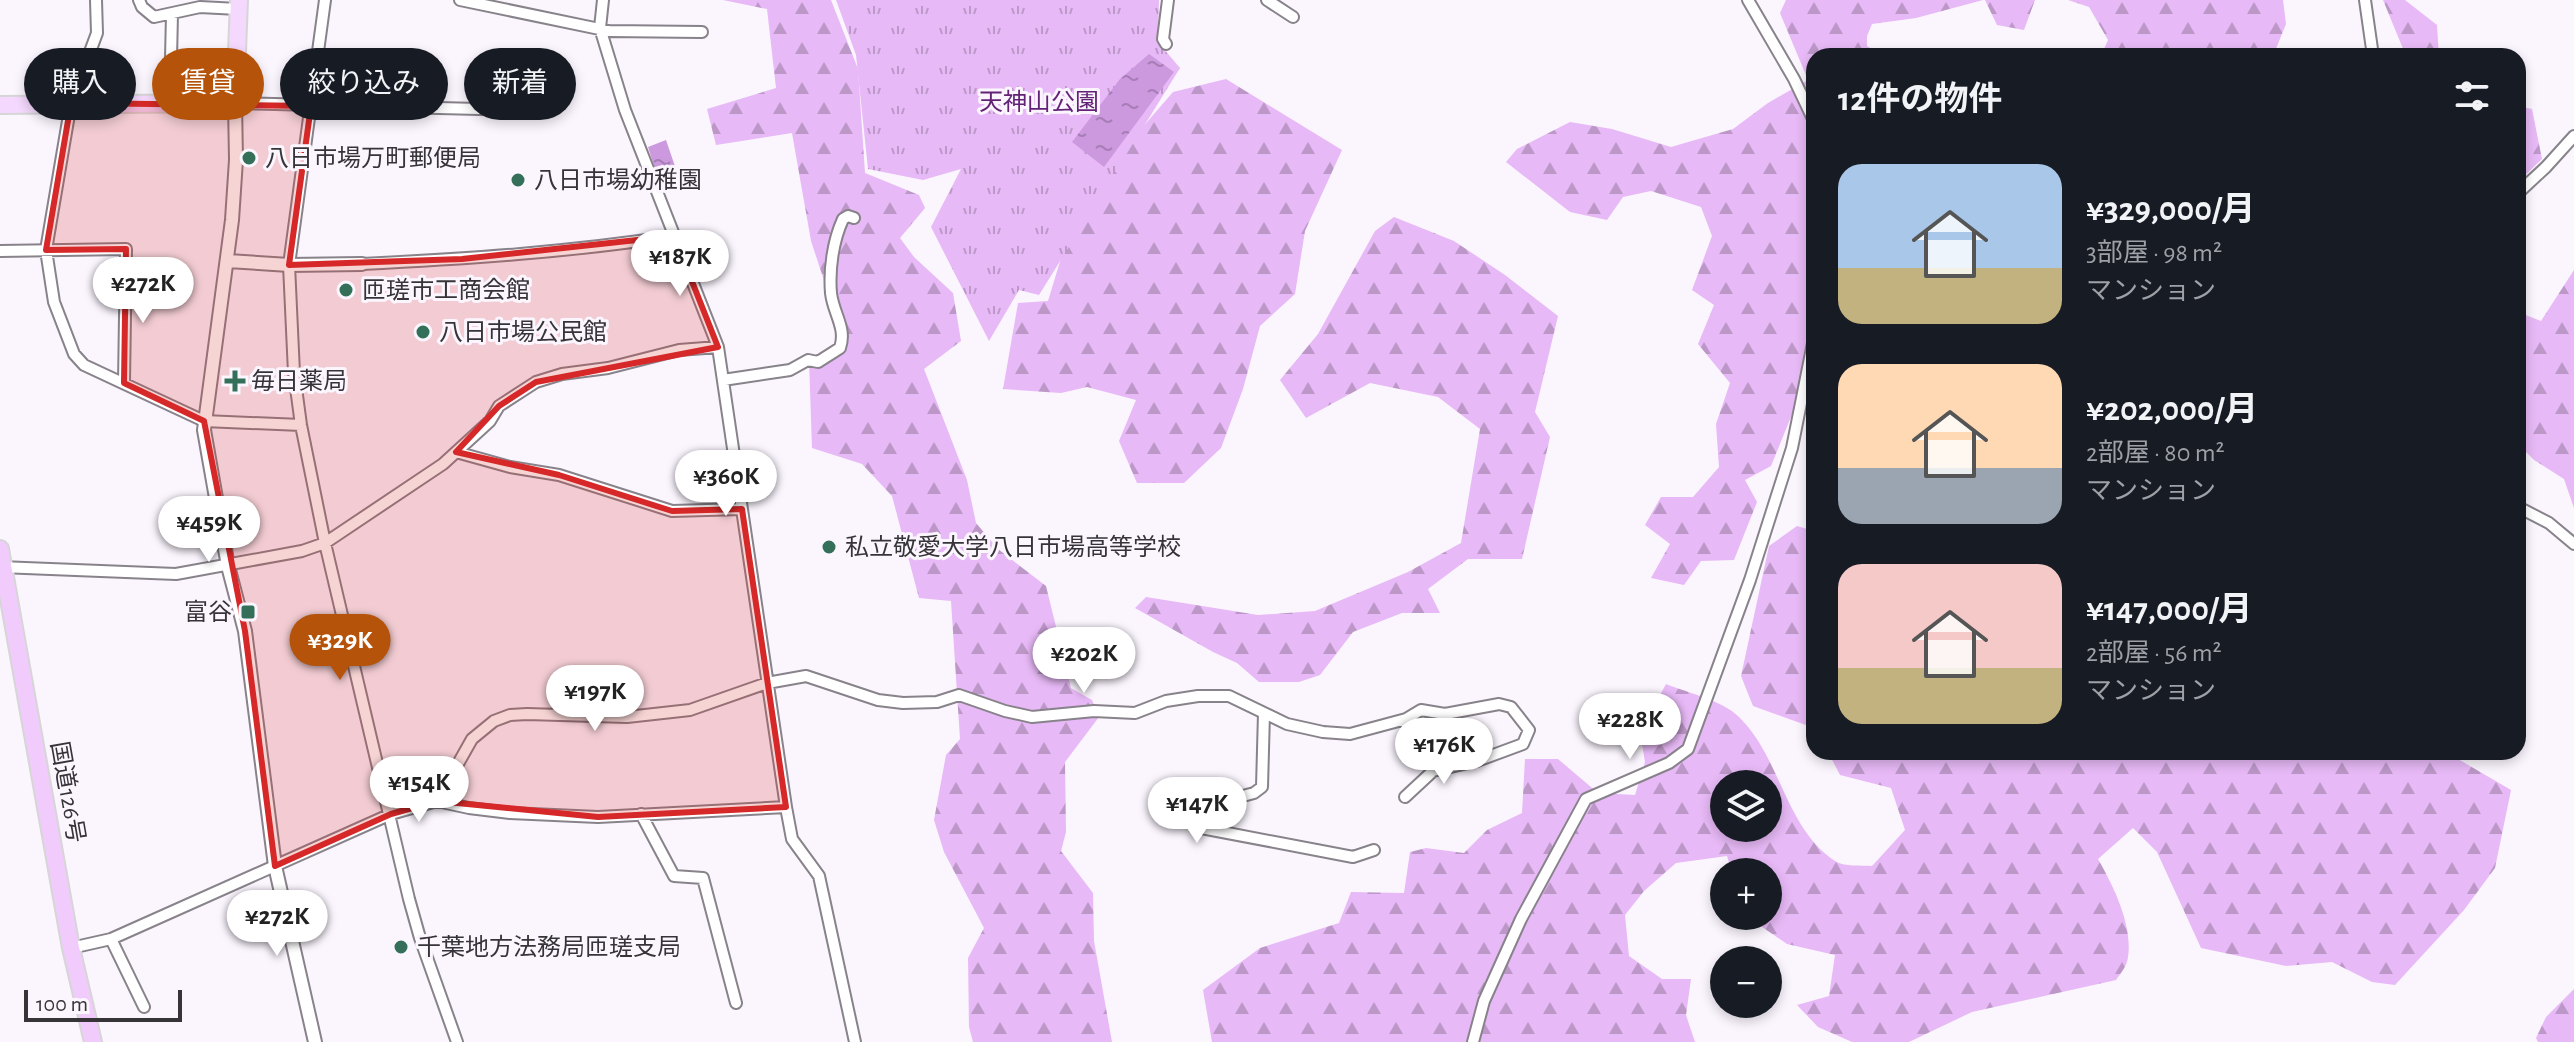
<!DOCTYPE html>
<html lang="ja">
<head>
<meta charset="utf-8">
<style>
  body { margin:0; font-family:"Alegreya Sans","Noto Sans JP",sans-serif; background:#20242c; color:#f1f3f6; height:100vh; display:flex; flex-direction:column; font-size:30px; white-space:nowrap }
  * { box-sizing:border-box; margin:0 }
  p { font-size:26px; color:#9ea1a6 }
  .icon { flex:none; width:44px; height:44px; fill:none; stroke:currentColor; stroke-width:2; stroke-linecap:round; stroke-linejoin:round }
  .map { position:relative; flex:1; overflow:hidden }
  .panel { position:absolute; left:1806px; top:48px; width:720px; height:712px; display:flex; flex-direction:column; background:#171b24; border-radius:24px; box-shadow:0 4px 12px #0003 }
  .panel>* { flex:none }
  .banner { position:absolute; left:24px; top:48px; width:760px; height:72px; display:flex; gap:16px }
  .controls { position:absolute; left:1710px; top:770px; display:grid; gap:16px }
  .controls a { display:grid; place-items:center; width:72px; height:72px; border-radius:50%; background:#171b24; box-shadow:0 4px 12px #0003; font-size:40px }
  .scale { position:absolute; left:24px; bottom:20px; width:158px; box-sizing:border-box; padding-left:8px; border:4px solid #373438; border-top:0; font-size:22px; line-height:28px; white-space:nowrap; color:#373438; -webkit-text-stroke:6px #fbf5fe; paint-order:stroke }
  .price { position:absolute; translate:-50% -68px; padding:0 18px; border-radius:28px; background:#fff; color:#222; font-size:26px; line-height:52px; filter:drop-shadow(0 2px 4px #0008) }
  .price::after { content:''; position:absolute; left:50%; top:48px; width:24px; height:18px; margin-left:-12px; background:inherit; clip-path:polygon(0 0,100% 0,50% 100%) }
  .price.current { background:#b45309; color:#fff }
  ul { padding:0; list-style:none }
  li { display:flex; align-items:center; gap:24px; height:200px; padding:0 32px }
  li span { display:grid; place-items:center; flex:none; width:224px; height:160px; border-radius:24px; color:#555 }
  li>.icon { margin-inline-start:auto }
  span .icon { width:96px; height:96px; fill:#fffc; stroke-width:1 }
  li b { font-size:34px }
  h2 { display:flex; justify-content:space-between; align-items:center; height:96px; padding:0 32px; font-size:34px }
  .pill { padding:0 28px; border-radius:36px; background:#171b24; box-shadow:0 4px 12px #0003; font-size:28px; line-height:72px }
  .pill.current { background:#b45309; color:#fff }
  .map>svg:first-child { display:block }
</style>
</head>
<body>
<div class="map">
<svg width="2574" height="1042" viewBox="0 0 2574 1042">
  <defs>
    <pattern id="forest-firs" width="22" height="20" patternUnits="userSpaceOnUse" patternTransform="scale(2)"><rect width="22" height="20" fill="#e7b9f6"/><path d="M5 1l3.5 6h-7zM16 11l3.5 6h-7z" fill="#bc97c8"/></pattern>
    <pattern id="park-tufts" width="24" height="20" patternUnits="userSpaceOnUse" patternTransform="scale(2)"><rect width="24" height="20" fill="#e7b9f6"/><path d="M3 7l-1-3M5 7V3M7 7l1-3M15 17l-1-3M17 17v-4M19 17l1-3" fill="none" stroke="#bc97c8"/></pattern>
    <pattern id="water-ripples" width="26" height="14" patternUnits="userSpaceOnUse" patternTransform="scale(2)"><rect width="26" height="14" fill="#cc98de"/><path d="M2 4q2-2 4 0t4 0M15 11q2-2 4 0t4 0" fill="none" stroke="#a67db5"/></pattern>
  </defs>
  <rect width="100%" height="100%" fill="#fbf5fe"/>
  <path fill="url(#forest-firs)" fill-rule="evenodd" d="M723,0H831L858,69L865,173L919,195L925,208L900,238L914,257L953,293L961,341L924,369L967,480L976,523L998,549L1046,586L1071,688L1092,700L1099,717L1065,762L1066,832L1061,851L1093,893L1094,941L1112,1042H973L969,1027L968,958L984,928L944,852L934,820L946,755L960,739L951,601L919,598L892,496L862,464L812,448L809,360L846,347L811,241L792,133L716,145L707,109L776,88L767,9Z
    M1786,0H1983L1916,18L1872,24L1867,36V46L1883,56H1814V261L1806,303L1814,313V372L1800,395L1771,466L1745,480L1757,502L1734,560L1701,561L1684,585L1651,578L1670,544L1645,525L1661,497H1693L1719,467L1716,424L1730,383L1698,344L1714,305L1692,290L1712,236L1701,207L1651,191L1623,197L1607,220L1570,212L1506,162L1517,149L1570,122L1612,129L1671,147L1733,129L1768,103L1808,80L1780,13Z
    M1985,0H2035L2024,30L1997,25Z
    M2068,0H2283L2286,24L2273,56H2101L2108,40L2089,7Z
    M2383,0H2405L2437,25L2439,56H2406Z
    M1226,79L1342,150L1305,231L1295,294L1260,326L1243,389L1221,448L1184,483H1137L1119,441L1136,400L1087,387L1061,393L1003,389L1018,303L1048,301L1069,232L1141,129L1173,92Z
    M2518,106L2532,109L2542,159L2518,182Z
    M1394,217L1454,241L1505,275L1558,316L1535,412L1550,437L1522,559H1468L1428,589L1440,613H1402L1353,632L1320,675L1299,682H1259L1237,663L1213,652L1135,608L1146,597L1258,615L1315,611L1408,572L1461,543L1480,429L1438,397L1370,383L1306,418L1280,380L1318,334L1375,231Z
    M2574,270V508L2564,479L2534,460L2518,444V312L2541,321Z
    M1797,526L1814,531V728L1753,706L1741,676L1769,546Z
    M1666,684C1688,693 1722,700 1739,717C1781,758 1785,828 1835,861C1844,867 1861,865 1872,866L1905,830L1891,788L1840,775L1828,752H2446L2511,790L2495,868L2464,910L2395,985L2372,982L2332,962L2286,966L2201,948L2157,852L2133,828L2098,859C2113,885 2133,926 2128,957C2127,966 2121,973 2116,980L1972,1012L1909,1042H1852L1818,1027L1797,1005L1829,996L1835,955L1787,944L1746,916H1768V872H1732L1727,856L1676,863L1644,891L1625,915L1629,956L1662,979H1691L1686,1015L1695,1042H1212L1203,990L1260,948L1339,923L1351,892L1404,893L1410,852L1426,848L1464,853L1487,830L1522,813L1525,759H1558L1598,793L1635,795L1645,762L1640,732ZM1724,784H1768V828H1724Z
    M2574,989V1042H2538L2536,1038L2546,1017Z"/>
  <path fill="url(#park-tufts)" d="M836,0H1159L1158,42L1180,68L1039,295L1019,290L989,341L931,227L961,169L923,180L868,169L856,55Z"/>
  <path fill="url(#water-ripples)" d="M1149,54L1174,72L1104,167L1072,142L1120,79Z
    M666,140L679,178L660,184L648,147Z"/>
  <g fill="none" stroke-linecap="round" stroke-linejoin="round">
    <defs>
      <path id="minor" d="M96,0L97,33L71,103L46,250L54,302L74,354L84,365L204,421L301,425
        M139,0L142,7L154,17L200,7L238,9
        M325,0L289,265L294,373L301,425L325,543L409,899L420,938L457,1042
        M460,0L609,31L702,32
        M603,0L600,28L625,110L718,347L786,807L792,839L819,876L855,1042
        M1267,0L1293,17
        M1748,0L1794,79L1814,121
        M2365,0L2373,56
        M1166,44L1163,39L1168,0
        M170,103L172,14
        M235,103L521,110
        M2518,193L2546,167L2574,136
        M0,251L126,249L124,383
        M362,264C466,259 570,252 674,236
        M723,380L790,370L808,360L818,362L840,348C847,328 833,313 831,293C829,269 833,241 843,219L848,216L854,218
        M456,452L510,467L559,475L672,511L742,509
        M2518,507L2549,523L2574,544
        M0,567L176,574L302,551L325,543L443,464L490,421L499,406L536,382L562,374L608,368L679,350L718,347
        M1264,713L1262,787L1254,793L1206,806L1203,808L1196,827L1353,857L1374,850
        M1405,797L1433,771L1468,763
        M437,801L472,739L494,721L510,715L527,714L627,717L690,710L767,683L806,676L878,700L903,703L937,702L959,695L1005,711L1032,717L1094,711L1135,713L1166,701L1198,696H1229L1287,724L1323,732L1350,734L1406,719L1421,710L1445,714L1499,704L1511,707L1529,730L1523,744L1477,761L1432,757L1413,743L1406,719
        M641,814L674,876L703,878L736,1003
        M111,939L144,1007
        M71,948L111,939L391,814L437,801L469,808L510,813L598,817L786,807
        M1473,1042L1484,1001L1521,919L1586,799L1669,763L1688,749L1750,580L1792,448L1814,338"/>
      <path id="tertiary" d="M235,103L236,160L232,220L204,430L228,566L245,631L275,866L315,1042
        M228,261L289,265L362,264"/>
      <path id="primary" d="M0,105L235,103L239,0"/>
      <path id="trunk" d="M0,549L71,948L93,1042"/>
    </defs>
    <use href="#minor" stroke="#88828a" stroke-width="14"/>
    <use href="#tertiary" stroke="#88828a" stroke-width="16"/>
    <use href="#primary" stroke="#d7d6d7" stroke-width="20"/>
    <use href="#trunk" stroke="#d7d6d7" stroke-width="20"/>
    <use href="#minor" stroke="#fff" stroke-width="10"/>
    <use href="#tertiary" stroke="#fff" stroke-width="12"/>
    <use href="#primary" stroke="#f4d8fd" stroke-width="16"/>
    <use href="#trunk" stroke="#f0cbfc" stroke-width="16"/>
  </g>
  <path fill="#d62828" fill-opacity="0.2" stroke="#d62828" stroke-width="6" stroke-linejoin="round" d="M71,103L311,106L289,265L462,259L674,236L718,347L536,382L499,406L456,452L559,475L672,511L742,509L786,807L598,817L437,801L391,814L275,866L245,631L204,421L124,383L126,249L46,250Z"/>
  <g fill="#336f59" stroke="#fbf5fe" stroke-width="3">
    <circle cx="249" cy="158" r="8"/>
    <circle cx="518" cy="180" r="8"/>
    <circle cx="346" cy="290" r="8"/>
    <circle cx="423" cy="332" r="8"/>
    <path d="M231 369h8v8h8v8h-8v8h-8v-8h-8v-8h8z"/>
    <circle cx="829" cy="547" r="8"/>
    <rect x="240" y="604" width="16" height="16" rx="4"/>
    <circle cx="401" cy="947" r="8"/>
  </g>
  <g text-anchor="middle" stroke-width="6" stroke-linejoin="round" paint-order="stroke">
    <g font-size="24" fill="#622275" stroke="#fbf5fe">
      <text x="1039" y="110">天神山公園</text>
    </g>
    <g font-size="24" fill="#373438" stroke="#fbf5fe" text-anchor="start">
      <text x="265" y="166">八日市場万町郵便局</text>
      <text x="534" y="188">八日市場幼稚園</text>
      <text x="362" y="298">匝瑳市工商会館</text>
      <text x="439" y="340">八日市場公民館</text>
      <text x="251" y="389">毎日薬局</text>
      <text x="845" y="555">私立敬愛大学八日市場高等学校</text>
      <text x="232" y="620" text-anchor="end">富谷</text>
      <text x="417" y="955">千葉地方法務局匝瑳支局</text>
    </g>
    <g font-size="24" fill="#373438" stroke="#fbf5fe">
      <text transform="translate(68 792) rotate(80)" y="8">国道126号</text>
    </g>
  </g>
</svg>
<div class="controls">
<a><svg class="icon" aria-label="layers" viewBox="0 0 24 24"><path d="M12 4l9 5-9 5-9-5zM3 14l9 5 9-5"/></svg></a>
<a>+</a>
<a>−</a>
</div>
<div class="scale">100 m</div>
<b class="price" style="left:680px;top:298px">¥187K</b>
<b class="price" style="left:143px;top:325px">¥272K</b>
<b class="price" style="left:726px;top:518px">¥360K</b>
<b class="price" style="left:209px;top:564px">¥459K</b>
<b class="price current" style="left:340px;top:682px">¥329K</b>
<b class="price" style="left:1084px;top:695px">¥202K</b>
<b class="price" style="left:595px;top:733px">¥197K</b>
<b class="price" style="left:1630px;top:761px">¥228K</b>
<b class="price" style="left:1444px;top:786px">¥176K</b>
<b class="price" style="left:419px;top:824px">¥154K</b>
<b class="price" style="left:1197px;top:845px">¥147K</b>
<b class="price" style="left:277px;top:958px">¥272K</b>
<div class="banner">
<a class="pill">購入</a>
<a class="pill current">賃貸</a>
<a class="pill">絞り込み</a>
<a class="pill">新着</a>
</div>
<section class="panel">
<h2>12件の物件<svg class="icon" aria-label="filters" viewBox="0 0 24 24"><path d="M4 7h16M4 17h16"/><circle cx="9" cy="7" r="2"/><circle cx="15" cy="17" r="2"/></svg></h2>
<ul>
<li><span style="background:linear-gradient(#a9c7e8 65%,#c2b280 0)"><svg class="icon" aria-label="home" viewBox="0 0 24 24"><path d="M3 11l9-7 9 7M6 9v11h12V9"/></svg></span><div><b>¥329,000/月</b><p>3部屋 · 98 m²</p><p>マンション</p></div></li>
<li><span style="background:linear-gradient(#ffd9b3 65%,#9aa5b1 0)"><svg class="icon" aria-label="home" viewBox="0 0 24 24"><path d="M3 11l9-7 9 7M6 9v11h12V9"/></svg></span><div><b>¥202,000/月</b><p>2部屋 · 80 m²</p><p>マンション</p></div></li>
<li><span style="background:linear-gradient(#f6c9c9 65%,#c2b280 0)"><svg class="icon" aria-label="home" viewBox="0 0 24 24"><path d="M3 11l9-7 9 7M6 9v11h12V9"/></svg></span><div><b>¥147,000/月</b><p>2部屋 · 56 m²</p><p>マンション</p></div></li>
</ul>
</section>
</div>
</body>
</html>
